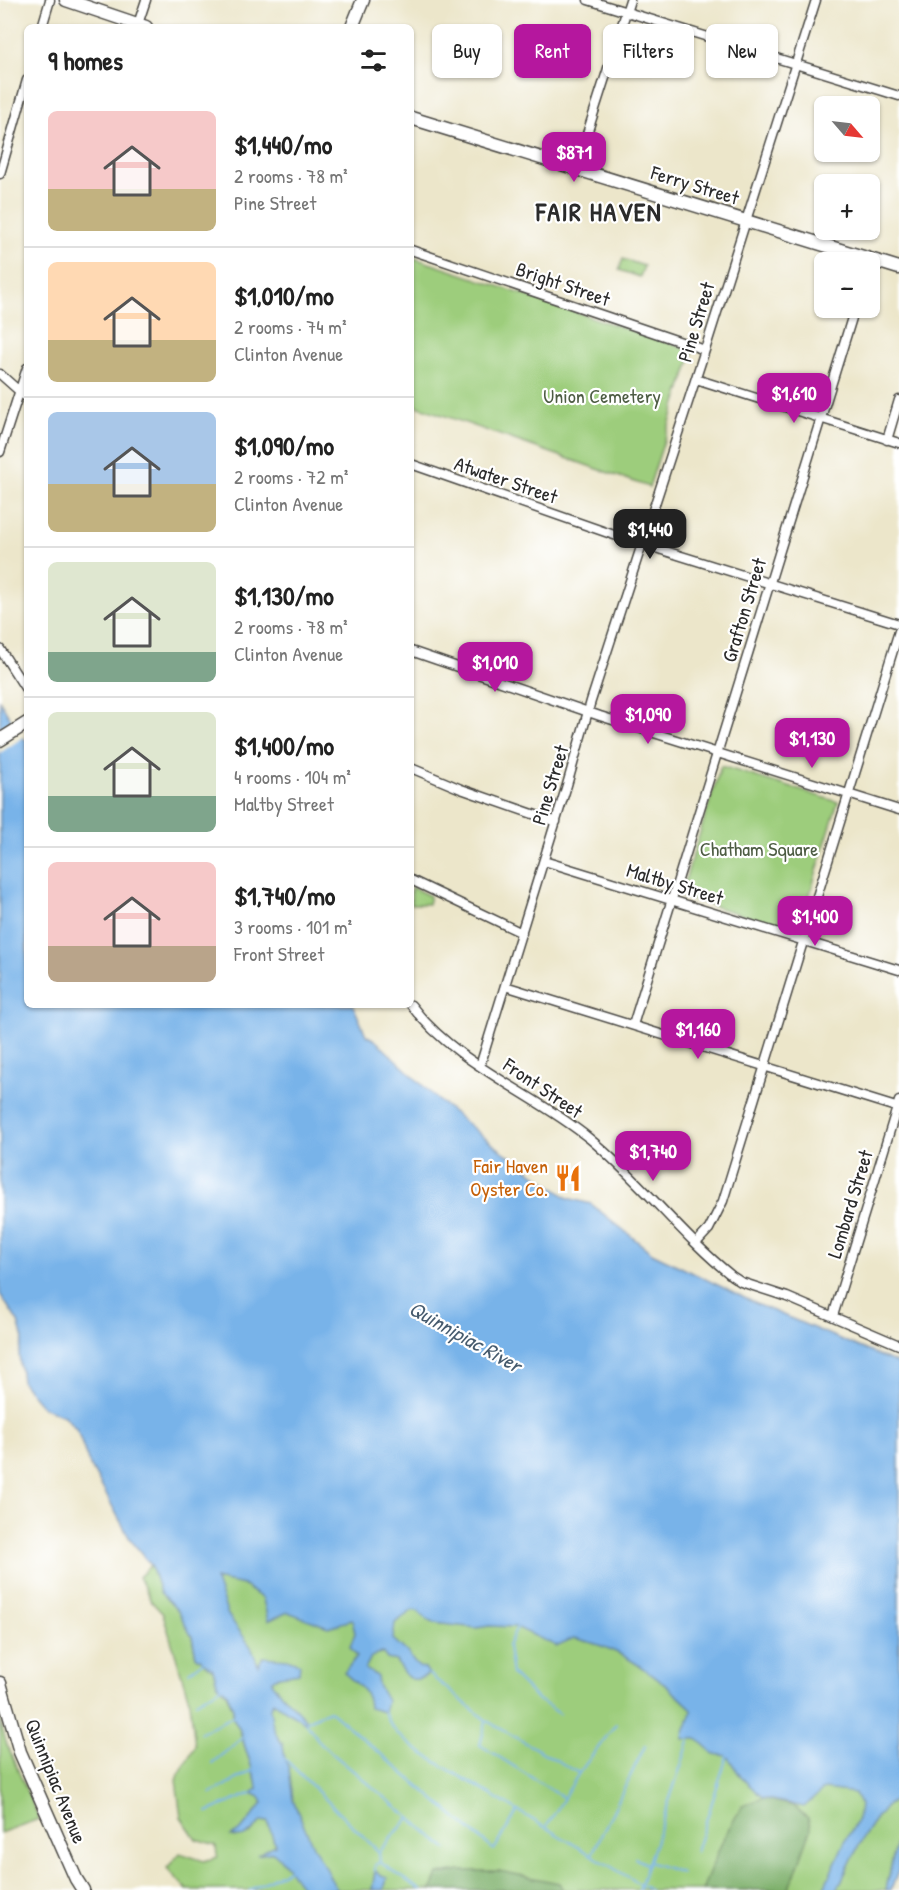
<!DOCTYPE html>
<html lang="en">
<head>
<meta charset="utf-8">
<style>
  body { margin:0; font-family:"Patrick Hand",sans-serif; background:#f6f6f6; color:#222; height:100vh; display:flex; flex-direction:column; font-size:22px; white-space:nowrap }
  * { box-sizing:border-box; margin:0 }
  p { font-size:20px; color:#767676 }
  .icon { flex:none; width:33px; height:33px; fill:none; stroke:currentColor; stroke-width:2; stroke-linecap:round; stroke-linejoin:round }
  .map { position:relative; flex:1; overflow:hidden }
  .panel { position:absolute; left:24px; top:24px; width:390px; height:984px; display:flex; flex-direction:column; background:#fff; border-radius:9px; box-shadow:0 2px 4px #0004 }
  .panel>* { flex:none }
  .top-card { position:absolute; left:432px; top:24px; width:376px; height:54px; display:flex; gap:12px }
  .needle { width:39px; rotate:118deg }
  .buttons { position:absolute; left:814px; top:96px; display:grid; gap:12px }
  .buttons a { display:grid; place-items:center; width:66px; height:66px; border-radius:9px; background:#fff; box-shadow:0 2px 4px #0004; font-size:30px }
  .price { position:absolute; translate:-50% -51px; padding:0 14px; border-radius:12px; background:#b5179e; color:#fff; font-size:20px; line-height:39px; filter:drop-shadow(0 2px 3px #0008) }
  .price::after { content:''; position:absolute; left:50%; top:36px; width:18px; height:14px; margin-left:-9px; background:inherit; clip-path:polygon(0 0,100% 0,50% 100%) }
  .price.current { background:#222; color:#fff }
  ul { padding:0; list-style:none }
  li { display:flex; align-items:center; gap:18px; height:150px; padding:0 24px }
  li+li { border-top:2px solid #e0e0e0 }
  li span { display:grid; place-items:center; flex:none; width:168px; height:120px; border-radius:9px; color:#555 }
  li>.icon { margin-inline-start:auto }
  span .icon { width:72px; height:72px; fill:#fffc; stroke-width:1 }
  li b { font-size:26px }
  h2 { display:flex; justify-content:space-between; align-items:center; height:72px; padding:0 24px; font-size:26px }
  .chip { padding:0 21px; border-radius:9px; background:#fff; box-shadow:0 2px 4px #0004; font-size:21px; line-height:54px }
  .chip.current { background:#b5179e; color:#fff }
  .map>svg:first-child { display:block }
</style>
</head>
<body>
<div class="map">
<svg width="899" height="1890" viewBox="0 0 899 1890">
  <rect width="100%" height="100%" fill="#fff"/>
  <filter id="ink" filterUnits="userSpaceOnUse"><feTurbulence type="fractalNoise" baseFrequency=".0167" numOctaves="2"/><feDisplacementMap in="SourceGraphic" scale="12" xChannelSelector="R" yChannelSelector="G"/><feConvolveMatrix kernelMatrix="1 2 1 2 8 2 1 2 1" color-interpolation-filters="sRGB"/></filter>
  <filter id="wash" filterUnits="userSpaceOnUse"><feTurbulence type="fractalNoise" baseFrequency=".008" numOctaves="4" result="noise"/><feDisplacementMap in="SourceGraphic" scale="24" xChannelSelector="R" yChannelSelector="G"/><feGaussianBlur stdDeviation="1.35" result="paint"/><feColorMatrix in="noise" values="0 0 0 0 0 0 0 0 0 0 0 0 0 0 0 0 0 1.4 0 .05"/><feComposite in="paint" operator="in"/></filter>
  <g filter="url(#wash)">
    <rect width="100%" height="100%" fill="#ece6ca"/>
    <path fill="#9dcd7c" stroke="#647c54" stroke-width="1.5" d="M411,257L693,351L649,487L411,404V392L414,382L411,380Z
      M623,259L644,266L640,277L619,270Z
      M721,766L838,802L798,932L680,896Z
      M411,887L430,896L428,904H411Z
      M151,1565L160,1592L178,1611L192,1637L196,1656L213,1669L217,1683L226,1693L233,1709L232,1716L239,1728L263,1803L241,1830L232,1836L250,1834L261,1821L268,1822L275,1846L260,1854L273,1852L282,1859L258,1674L203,1572L385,1628L409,1609L581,1631L881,1781L843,1846L823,1890H187L167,1868L180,1853L204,1861L217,1857L216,1845L196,1839L181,1817L176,1780L195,1746L190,1703L163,1614L151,1601L139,1577Z
      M0,1720L7,1745L39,1819L0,1833Z
      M899,1799V1829L886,1890H837C848,1868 874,1805 899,1799Z"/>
    <path fill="#7eb06c" stroke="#546e4c" stroke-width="1.5" d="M763,1798L794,1806L808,1818L811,1829L794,1877L787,1890H702L724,1837L742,1806Z
      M462,1871H499L559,1883L563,1890H432L438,1874Z"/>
    <path fill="#78b3e9" stroke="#526f8a" stroke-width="1.5" d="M0,701L19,733L27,742V1005H353L366,1035L375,1040L437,1099L490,1142L568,1198L591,1204L652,1253L759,1305L899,1364V1799C874,1805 848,1868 837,1890H823L845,1841L858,1819L860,1805L855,1793L824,1789L804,1807L763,1798L741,1777L727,1756L714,1754L697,1739H683C683,1725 692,1722 692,1709C668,1686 640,1662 609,1649C598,1644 585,1641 574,1638L556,1646L516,1627L489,1626L477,1628L434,1623L425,1618L418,1611L413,1610L395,1623L393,1639L407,1652L414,1662L419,1667L425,1668L429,1674C411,1685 406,1678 396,1661L387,1659L382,1652L371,1657L365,1669L377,1676L378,1685L387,1701L384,1712L369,1708C369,1691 357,1684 344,1673L357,1656L350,1647L355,1633L352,1620L328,1627L288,1612L268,1621L263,1599L243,1585L215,1579L228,1615L251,1647L258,1665L263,1657L287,1659L300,1664L299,1673L279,1676L272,1680V1684L307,1721L306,1723L273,1702L270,1708L272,1722L277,1736L283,1745L285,1759L289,1769L293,1800L313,1846L337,1890H304C293,1877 286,1862 273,1852L257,1855L275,1845L268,1822L261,1821C252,1832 246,1840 231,1836L241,1830L263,1803L260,1797L252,1793L257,1789L256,1781L239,1728L232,1716L233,1709L227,1693L217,1683L213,1669L196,1656L192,1637L178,1611L160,1592L151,1565L130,1539L88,1461L77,1430L64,1416L42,1407L22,1382L19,1354L23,1339L18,1322L0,1294Z
      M899,1829V1869L891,1890H886Z
      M375,1871L387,1878L384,1890H372Z"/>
    <path fill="#ece6ca" d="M14,719L25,736L0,753V728Z"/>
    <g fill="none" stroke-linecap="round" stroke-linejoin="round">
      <path stroke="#78b3e9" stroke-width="2" d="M517,1627L508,1646L512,1674L536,1698L560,1714
        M189,1672L204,1661
        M429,1674L487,1721L579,1773
        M196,1702L222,1687
        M384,1712C393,1737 419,1751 441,1765L650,1890
        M307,1721L329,1710L494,1850L517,1812
        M486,1722L480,1745L564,1798
        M306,1723L321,1744L447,1849
        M200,1733L235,1715
        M285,1759L379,1852
        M212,1763L242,1738
        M211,1793L253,1770
        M207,1812L252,1793
        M547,1826L579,1773L616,1724
        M696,1852L727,1756
        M592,1854L645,1746
        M635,1858L648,1865
        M649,1862L682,1873
        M381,1863L421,1890
        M375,1871V1865L380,1862L379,1852L408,1819
        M250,1890L290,1869
        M639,1890L690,1739"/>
    </g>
  </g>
  <g filter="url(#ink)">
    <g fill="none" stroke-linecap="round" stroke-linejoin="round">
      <defs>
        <path id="street" d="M588,0L899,96
          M42,27L50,0
          M137,27L146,0
          M576,168L630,0
          M0,174L27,80
          M411,250L705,350
          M0,374L27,398
          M696,379L899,443
          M887,440L899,400
          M0,452L27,368
          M411,464L614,535L899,624
          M0,649L27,691
          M411,651L600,716L899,810
          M411,768L461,789L556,822
          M544,861L899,970
          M411,880L522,933
          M505,986L899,1108
          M411,1005C455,1064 534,1093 590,1139C641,1181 681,1235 732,1276L741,1282L787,1297L899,1345
          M633,1025L855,308
          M480,1066L567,785L591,701L705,350L816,0
          M696,1243L709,1229L723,1201L899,631
          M833,1316L899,1101"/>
        <path id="secondary" d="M66,0L146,27
          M352,27L363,0
          M411,118L899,268
          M0,740L27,723
          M0,1683L20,1752L76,1879L83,1890"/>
      </defs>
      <use href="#street" stroke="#484743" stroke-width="11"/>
      <use href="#secondary" stroke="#484743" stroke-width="15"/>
      <use href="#street" stroke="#fff" stroke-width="8"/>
      <use href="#secondary" stroke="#fff" stroke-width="12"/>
    </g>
  </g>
  <defs>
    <symbol id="restaurant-bare" viewBox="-9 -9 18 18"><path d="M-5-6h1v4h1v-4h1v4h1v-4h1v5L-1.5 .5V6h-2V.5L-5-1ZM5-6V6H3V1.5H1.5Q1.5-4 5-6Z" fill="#e8710a" stroke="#fff" stroke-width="2.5" paint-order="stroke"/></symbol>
  </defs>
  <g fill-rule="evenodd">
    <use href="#restaurant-bare" x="549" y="1159" width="38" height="38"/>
  </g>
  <g text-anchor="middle" stroke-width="4.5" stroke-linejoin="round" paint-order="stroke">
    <g font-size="20" fill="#2b2b2b" stroke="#fff">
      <text transform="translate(695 185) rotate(17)" y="7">Ferry Street</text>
      <text transform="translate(563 284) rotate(19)" y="7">Bright Street</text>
      <text transform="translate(696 322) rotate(-73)" y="7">Pine Street</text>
      <text transform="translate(506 480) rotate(19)" y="7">Atwater Street</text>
      <text transform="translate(744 610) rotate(-73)" y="7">Grafton Street</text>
      <text transform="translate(550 785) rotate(-73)" y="7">Pine Street</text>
      <text transform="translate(675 884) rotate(17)" y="7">Maltby Street</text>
      <text transform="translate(543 1088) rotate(34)" y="7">Front Street</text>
      <text transform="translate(850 1204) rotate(-73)" y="7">Lombard Street</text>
      <text transform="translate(56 1781) rotate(68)" y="7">Quinnipiac Avenue</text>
    </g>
    <g font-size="20" fill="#4d5c43" stroke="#fff">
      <text x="602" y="403">Union Cemetery</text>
      <text x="759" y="856">Chatham Square</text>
    </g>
    <g font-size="20" fill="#c56008" stroke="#fff" text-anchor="end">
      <text x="548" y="1173">Fair Haven<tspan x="548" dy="23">Oyster Co.</tspan></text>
    </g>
    <g font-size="21" font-style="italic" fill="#465b6e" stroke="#fff">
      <text transform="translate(465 1337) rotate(29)" y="7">Quinnipiac River</text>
    </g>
    <g font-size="26" font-weight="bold" letter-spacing="1.5" fill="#2b2b2b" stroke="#fff">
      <text x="599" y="221">FAIR HAVEN</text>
    </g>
  </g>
</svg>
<div class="buttons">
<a><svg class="needle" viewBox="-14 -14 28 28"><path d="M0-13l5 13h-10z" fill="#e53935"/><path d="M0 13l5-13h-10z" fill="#767676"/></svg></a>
<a>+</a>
<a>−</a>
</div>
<b class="price" style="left:574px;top:183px">$871</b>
<b class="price" style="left:794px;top:424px">$1,610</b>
<b class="price current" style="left:650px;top:560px">$1,440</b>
<b class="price" style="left:495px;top:693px">$1,010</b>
<b class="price" style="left:648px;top:745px">$1,090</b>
<b class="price" style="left:812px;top:769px">$1,130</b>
<b class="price" style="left:815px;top:947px">$1,400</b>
<b class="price" style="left:698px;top:1060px">$1,160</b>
<b class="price" style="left:653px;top:1182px">$1,740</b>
<div class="top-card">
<a class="chip">Buy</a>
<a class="chip current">Rent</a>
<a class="chip">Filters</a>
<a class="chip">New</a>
</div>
<section class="panel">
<h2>9 homes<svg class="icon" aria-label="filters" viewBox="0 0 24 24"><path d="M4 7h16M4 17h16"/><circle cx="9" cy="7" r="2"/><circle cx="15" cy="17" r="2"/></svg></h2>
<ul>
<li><span style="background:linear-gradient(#f6c9c9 65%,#c2b280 0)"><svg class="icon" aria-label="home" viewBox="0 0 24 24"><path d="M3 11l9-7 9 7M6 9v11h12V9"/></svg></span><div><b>$1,440/mo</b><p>2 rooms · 78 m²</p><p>Pine Street</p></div></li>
<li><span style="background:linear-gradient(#ffd9b3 65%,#c2b280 0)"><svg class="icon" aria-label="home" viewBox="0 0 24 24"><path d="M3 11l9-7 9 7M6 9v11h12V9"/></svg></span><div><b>$1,010/mo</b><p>2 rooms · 74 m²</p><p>Clinton Avenue</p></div></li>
<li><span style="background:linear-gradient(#a9c7e8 60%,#c2b280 0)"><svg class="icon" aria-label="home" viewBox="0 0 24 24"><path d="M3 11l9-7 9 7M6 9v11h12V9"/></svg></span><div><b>$1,090/mo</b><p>2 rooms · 72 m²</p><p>Clinton Avenue</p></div></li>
<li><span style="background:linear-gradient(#dfe7d0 75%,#7fa58c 0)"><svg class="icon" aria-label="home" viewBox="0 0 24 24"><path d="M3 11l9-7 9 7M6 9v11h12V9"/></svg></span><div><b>$1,130/mo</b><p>2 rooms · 78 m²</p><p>Clinton Avenue</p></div></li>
<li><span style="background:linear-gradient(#dfe7d0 70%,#7fa58c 0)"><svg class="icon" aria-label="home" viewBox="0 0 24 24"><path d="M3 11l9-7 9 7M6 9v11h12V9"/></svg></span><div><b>$1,400/mo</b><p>4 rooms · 104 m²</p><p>Maltby Street</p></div></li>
<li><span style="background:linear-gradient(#f6c9c9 70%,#b9a48a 0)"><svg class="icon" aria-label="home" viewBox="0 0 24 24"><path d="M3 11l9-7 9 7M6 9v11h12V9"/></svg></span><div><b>$1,740/mo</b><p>3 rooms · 101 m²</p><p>Front Street</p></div></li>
</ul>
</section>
</div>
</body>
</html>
